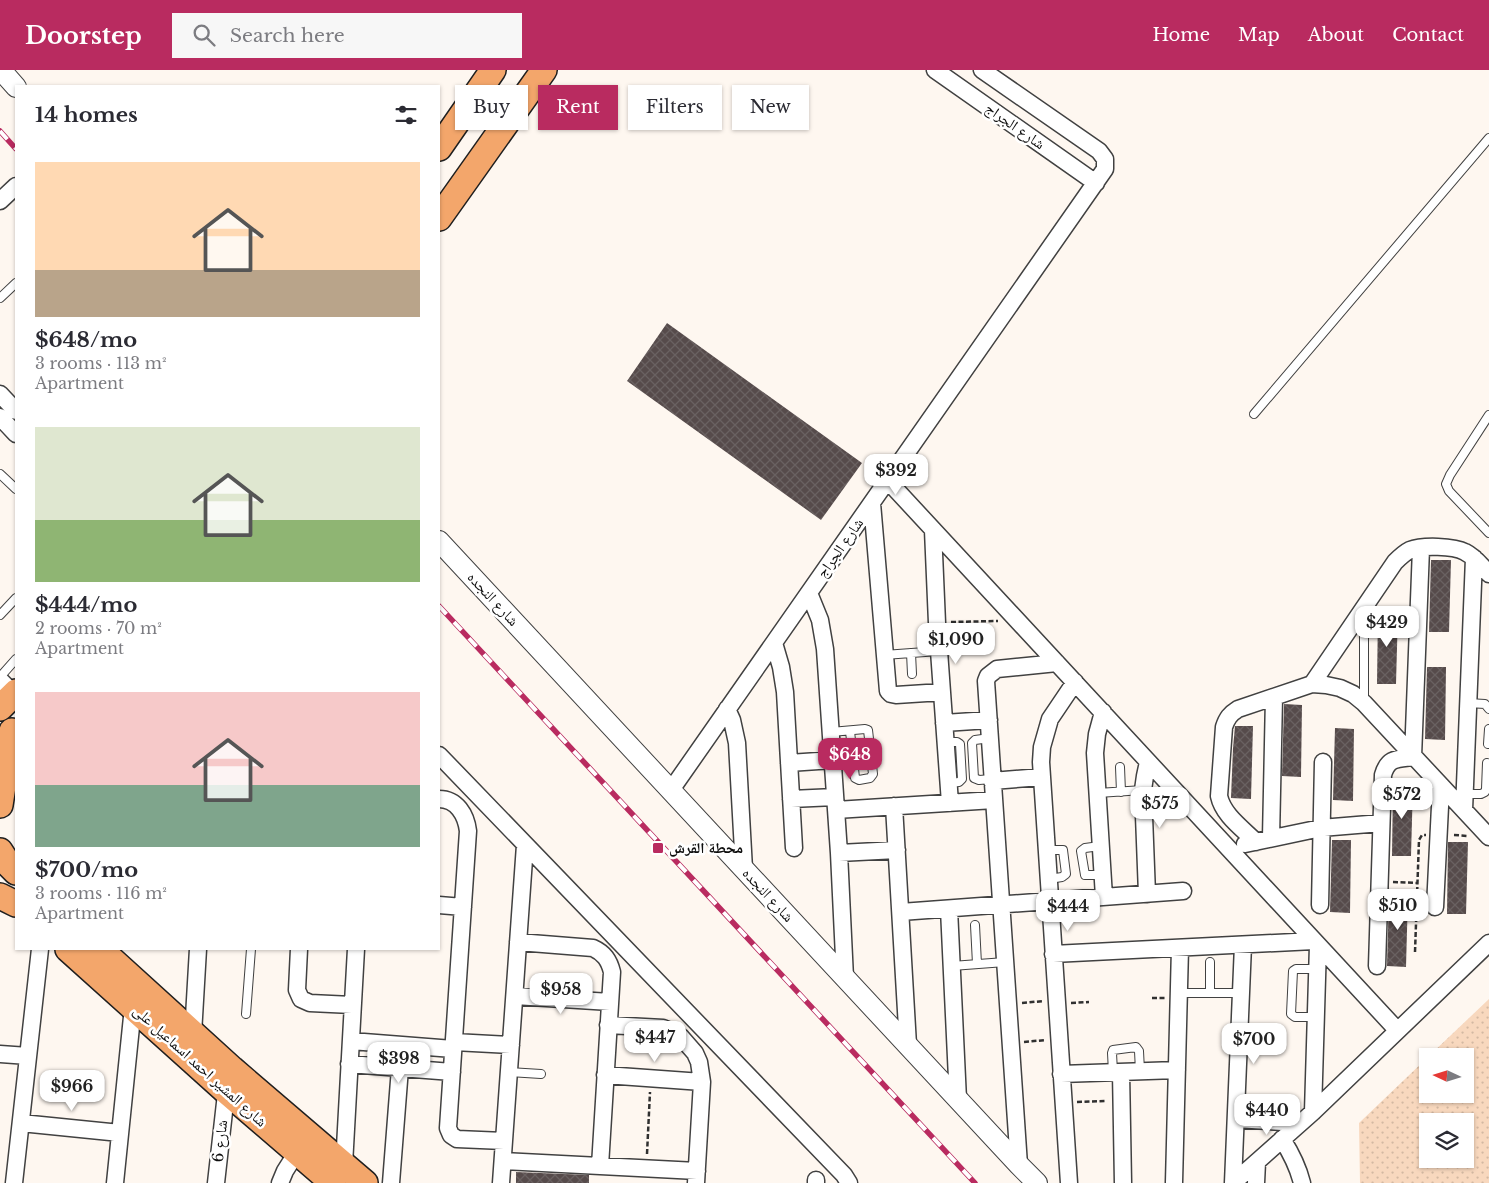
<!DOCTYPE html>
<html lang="en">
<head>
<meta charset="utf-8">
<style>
  body { margin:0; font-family:"Libre Baskerville","Noto Naskh Arabic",serif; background:#f7f7f7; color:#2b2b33; height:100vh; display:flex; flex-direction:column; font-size:19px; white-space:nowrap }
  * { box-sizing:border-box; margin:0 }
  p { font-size:16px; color:#7c7c81 }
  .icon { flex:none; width:28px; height:28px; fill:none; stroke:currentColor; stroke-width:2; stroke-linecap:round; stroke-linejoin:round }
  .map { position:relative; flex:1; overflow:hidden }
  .drawer { position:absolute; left:15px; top:15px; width:425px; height:865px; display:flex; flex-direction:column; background:#fff; border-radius:0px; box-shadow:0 1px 4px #0004 }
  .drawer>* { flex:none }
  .hud { position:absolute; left:455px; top:15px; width:475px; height:45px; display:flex; gap:10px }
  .needle { width:32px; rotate:274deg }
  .buttons { position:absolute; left:1419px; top:978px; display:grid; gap:10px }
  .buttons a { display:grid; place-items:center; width:55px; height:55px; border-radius:0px; background:#fff; box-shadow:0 1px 4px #0004; font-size:25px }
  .price { position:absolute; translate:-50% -42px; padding:0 11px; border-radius:10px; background:#fff; color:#222; font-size:16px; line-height:32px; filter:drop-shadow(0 1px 2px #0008) }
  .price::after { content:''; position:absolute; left:50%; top:30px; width:15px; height:11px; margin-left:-8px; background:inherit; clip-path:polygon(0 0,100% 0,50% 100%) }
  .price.on { background:#b92b60; color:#fff }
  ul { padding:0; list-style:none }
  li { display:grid; align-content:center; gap:10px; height:265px; padding:0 20px }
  li span { display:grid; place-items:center; height:155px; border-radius:0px; color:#555 }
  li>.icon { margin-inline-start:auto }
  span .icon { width:90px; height:90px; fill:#fffc; stroke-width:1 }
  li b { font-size:21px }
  h2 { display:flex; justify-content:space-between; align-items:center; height:60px; padding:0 20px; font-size:21px }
  .tag { padding:0 18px; border-radius:0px; background:#fff; box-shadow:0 1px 4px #0004; font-size:18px; line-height:45px }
  .tag.on { background:#b92b60; color:#fff }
  header { display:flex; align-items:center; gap:30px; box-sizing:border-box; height:70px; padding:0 25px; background:#b92b60; color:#fff }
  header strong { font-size:24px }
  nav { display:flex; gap:28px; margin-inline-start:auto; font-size:18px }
  .search { width:350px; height:45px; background:#f7f7f7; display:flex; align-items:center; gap:12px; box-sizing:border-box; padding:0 18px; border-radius:0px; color:#7c7c81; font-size:19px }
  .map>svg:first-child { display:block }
</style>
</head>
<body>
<header>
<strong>Doorstep</strong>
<div class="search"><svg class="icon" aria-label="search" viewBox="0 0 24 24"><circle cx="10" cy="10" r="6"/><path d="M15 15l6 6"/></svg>Search here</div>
<nav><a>Home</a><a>Map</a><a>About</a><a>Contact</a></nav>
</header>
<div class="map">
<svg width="1489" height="1113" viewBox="0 0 1489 1113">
  <defs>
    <pattern id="sand-dots" width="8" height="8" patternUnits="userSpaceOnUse" patternTransform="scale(1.25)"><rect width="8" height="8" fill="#f8d8be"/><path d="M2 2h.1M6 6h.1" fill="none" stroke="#d3b8a2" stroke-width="1.8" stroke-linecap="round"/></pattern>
    <pattern id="building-cross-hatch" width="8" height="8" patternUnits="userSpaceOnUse" patternTransform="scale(1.25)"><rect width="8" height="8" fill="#564b4b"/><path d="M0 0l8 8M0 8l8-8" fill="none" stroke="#696161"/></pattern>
  </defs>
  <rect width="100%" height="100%" fill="#fef7f0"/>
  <path fill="url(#sand-dots)" fill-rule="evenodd" d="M1489,929V1113H1360L1359,1053L1427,988L1428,1024H1465V986H1429ZM1428,1051H1465V1089H1428Z"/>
  <path fill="url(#building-cross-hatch)" d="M667,253L862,393L821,450L627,311Z
    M1431,490H1451L1449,562H1429Z
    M1378,542H1398L1396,614H1377Z
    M1427,597H1446L1445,670L1425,669Z
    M1284,634L1302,635L1301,707L1282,706Z
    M1235,656H1253L1251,729L1231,728L1233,678Z
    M1335,658L1354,659L1353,731L1333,730Z
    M1393,714H1413L1411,786H1392Z
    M1332,770H1351L1350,843L1330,842Z
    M1448,772H1468L1466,844H1447Z
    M1389,824L1408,825L1406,897L1387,896Z
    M516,1102L589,1105V1113H516Z"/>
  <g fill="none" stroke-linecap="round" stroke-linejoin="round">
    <defs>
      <path id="service" d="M0,228L16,213
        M1254,344L1489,68
        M1489,345L1450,405L1446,414L1449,421L1489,463
        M0,404L16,419
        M0,545L16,528
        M911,583L912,604
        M884,585L939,581
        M0,607L16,589
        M1364,631V566
        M1468,633L1485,634L1489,639
        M831,662L865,659L868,660L873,704L870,708L859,710L855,708L850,661
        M990,668L975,670L972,673L974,708L979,710L992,709
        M946,672H957L960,674L962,709L959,712L949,713
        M1488,674L1489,659
        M1120,697L1121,722
        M1098,723L1143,720
        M1465,724H1481L1485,722L1486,719L1487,693
        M1100,776L1085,778L1081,781L1085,805H1102
        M1046,780H1063L1066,804L1062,807L1049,809
        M975,855L977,894
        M952,896L1005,892
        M1179,923H1241
        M1210,923V892
        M246,944L251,879
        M1315,947H1295L1291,944L1293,901L1296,899H1316
        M509,1002L541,1004
        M1113,1002L1112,983L1113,980L1136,977L1139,981L1140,1001"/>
      <path id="minor" d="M935,0L1096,113
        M0,131L16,116
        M0,324L16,341
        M0,347L16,364
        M888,411L1397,960
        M872,433L888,621L891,624L896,625L942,622
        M933,460L937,553L950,733
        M809,523L820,550L825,579L839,783L845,908
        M774,573L781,597L785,622L794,778
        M0,610L16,626
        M1312,614L1395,492C1399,488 1404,483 1410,480C1422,475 1454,476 1465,482C1475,487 1482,496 1489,504
        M727,639L732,650L737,673L744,799
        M1103,642L1097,664L1095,683L1104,827
        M944,653L989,650
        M439,685L844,1105L849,1113
        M789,693L833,690
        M992,711L1041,707
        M671,720L1105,99V89L1099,81L982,0
        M439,729C457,729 466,745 468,761L448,1058L451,1065L457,1069L504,1071
        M791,729L835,727
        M894,736L908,975
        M836,740L994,730
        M1464,740L1474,488
        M1271,768L1274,627
        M1256,772C1242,758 1223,745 1219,726L1224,657C1227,648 1230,644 1238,639L1312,614L1326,615L1340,618L1353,624L1364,633L1489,767
        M1245,774L1321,758L1381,753
        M839,783L897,780
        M1147,824L1143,720L1145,706L1148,692
        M439,835L463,837
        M1320,835L1323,692
        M1435,837L1441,716
        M949,839L958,1030
        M901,842L1183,821
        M518,872L593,878C604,883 609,890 612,902L600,1096
        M299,879L297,920L301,929L310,933L352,935
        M1053,884L1314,871
        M1377,896L1383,705C1388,687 1398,689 1413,687L1421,478
        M515,926L610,932
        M608,955L663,958L673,962L681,967L695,983L699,992L702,1012L696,1113
        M193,964L198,879
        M351,971L453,979
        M454,972L511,975
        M0,984L28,986
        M349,994L452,1002
        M1121,1002L1123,1113
        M1061,1004L1177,1000
        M605,1005L702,1012
        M1313,1042L1318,875
        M1236,1049L1300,1053
        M21,1053L120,1063
        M1282,1069C1291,1083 1298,1097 1302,1113
        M503,1091L697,1101
        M344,1095L356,879
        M1019,1095L986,611L988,606L997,599L1057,593
        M1174,1112L1180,878
        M14,1113L40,879
        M115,1113L133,937
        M216,1113L227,1015
        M280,1113L285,1101L297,1082
        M391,1113L400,998
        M501,1113L525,775
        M816,1113V1110
        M1069,1113L1041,692L1042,677L1050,649L1075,612
        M1233,1113L1313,1042L1489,873
        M1233,1113L1243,875
        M1256,1113L1257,1092"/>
      <path id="tertiary" d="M1,0L16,17
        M439,471L1019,1095L1037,1113"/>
      <path id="primary" d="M439,78L493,0
        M439,148L544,0
        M0,638L16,622
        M0,735L12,661
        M0,781L9,795L16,802
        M0,826L16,834
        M68,879L226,1021L333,1113
        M100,879L232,999L365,1113"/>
    </defs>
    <use href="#service" stroke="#414141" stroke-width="10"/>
    <use href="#minor" stroke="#414141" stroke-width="19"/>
    <use href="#tertiary" stroke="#414141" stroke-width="22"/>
    <use href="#primary" stroke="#1f1f1f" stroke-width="28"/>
    <path stroke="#303030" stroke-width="2.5" stroke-dasharray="5 2.5" stroke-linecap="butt" d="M951,552L998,551
      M1454,765L1468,766
      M1393,812L1418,813
      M1415,882L1419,770L1422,765H1426
      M1152,928H1166
      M1022,933L1044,931
      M1071,933L1089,932
      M1024,972L1046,970
      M1077,1032L1107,1031
      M647,1084L650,1022"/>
    <use href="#service" stroke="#fff" stroke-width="8"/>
    <use href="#minor" stroke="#fff" stroke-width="16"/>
    <use href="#tertiary" stroke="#fff" stroke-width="20"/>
    <use href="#primary" stroke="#f3a66b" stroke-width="25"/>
    <defs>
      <path id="rail" d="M0,61L16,79
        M439,536L975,1113"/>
    </defs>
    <use href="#rail" stroke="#b92b60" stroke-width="5.5"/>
    <use href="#rail" stroke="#fff" stroke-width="4" stroke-dasharray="11" stroke-linecap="butt"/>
  </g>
  <rect fill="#b92b60" stroke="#fff" stroke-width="2" x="652" y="772" width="12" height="12" rx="2.5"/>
  <g text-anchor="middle" stroke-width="5" stroke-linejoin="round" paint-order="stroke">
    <g font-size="15" fill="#0e0e0e" stroke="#fff">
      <text transform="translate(1015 56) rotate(35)" y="5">شارع الجراج</text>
      <text transform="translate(840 478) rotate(-55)" y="5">شارع الجراج</text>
      <text transform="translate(493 529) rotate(47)" y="5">شارع النجده</text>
      <text transform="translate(768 825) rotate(47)" y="5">شارع النجده</text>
      <text transform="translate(200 996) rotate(42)" y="5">شارع المشير احمد اسماعيل على</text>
      <text transform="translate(220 1071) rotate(-84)" y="5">شارع 6</text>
    </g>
    <g font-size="15" font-weight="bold" fill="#0e0e0e" stroke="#fff" text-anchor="start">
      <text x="669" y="783">محطة القرش</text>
    </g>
  </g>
</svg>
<div class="buttons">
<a><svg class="needle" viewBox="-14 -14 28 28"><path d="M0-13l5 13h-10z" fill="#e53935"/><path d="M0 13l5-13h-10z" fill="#7c7c81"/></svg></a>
<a><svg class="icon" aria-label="layers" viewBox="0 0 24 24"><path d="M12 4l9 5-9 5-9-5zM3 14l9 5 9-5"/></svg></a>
</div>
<b class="price" style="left:896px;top:426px">$392</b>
<b class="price" style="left:1387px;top:578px">$429</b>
<b class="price" style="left:956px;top:595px">$1,090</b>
<b class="price on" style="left:850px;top:710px">$648</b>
<b class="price" style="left:1402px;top:750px">$572</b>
<b class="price" style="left:1160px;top:759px">$575</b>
<b class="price" style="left:1398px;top:861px">$510</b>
<b class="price" style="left:1068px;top:862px">$444</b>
<b class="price" style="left:561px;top:945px">$958</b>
<b class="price" style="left:655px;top:993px">$447</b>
<b class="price" style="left:1254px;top:995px">$700</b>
<b class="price" style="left:399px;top:1014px">$398</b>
<b class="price" style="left:72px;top:1042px">$966</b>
<b class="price" style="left:1267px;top:1066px">$440</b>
<div class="hud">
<a class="tag">Buy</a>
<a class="tag on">Rent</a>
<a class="tag">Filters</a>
<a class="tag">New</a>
</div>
<section class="drawer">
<h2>14 homes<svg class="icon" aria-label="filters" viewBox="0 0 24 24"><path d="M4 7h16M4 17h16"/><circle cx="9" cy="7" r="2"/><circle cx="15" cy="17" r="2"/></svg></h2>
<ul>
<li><span style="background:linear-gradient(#ffd9b3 70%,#b9a48a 0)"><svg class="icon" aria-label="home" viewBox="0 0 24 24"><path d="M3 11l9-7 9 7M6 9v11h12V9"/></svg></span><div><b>$648/mo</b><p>3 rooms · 113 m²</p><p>Apartment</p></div></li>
<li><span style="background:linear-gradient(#dfe7d0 60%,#8fb573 0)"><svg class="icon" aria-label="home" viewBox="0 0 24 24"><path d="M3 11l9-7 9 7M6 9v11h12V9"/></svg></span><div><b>$444/mo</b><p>2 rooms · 70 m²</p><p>Apartment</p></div></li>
<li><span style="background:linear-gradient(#f6c9c9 60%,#7fa58c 0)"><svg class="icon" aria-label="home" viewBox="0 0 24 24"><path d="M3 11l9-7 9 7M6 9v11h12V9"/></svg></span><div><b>$700/mo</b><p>3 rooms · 116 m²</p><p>Apartment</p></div></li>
</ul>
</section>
</div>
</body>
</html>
